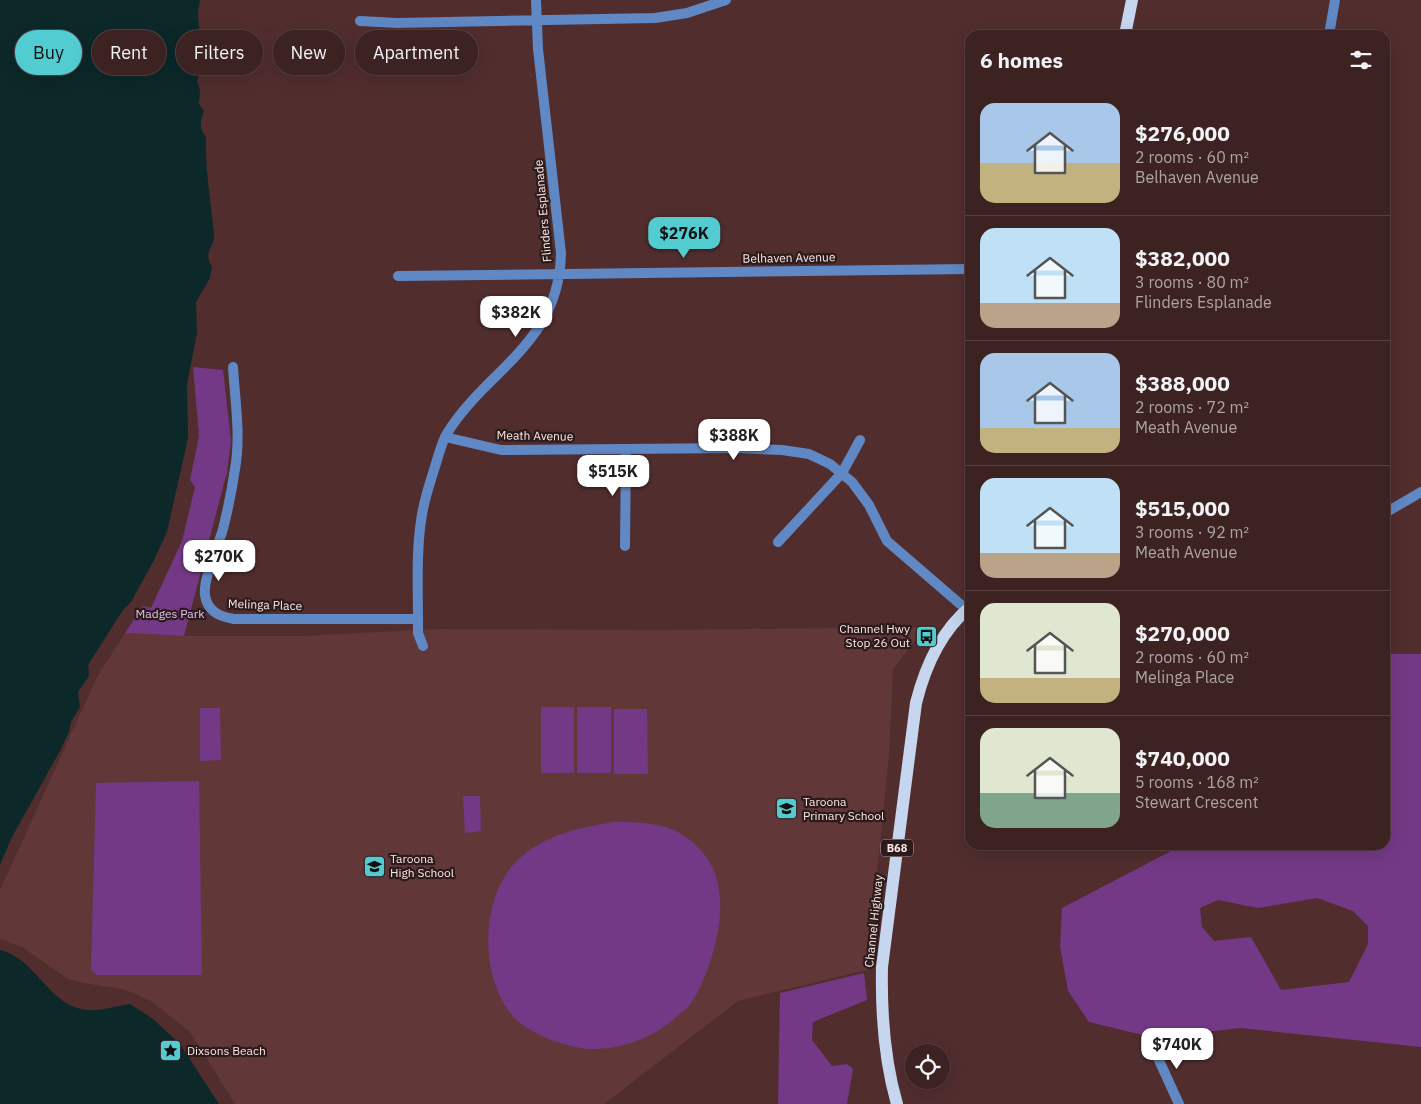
<!DOCTYPE html>
<html lang="en">
<head>
<meta charset="utf-8">
<style>
  body { margin:0; font-family:"IBM Plex Sans",sans-serif; background:#482f2f; color:#f1f3f6; height:100vh; display:flex; flex-direction:column; font-size:19px; white-space:nowrap }
  * { box-sizing:border-box; margin:0 }
  p { font-size:16px; color:#ada4a5 }
  .icon { flex:none; width:28px; height:28px; fill:none; stroke:currentColor; stroke-width:2; stroke-linecap:round; stroke-linejoin:round }
  .map { position:relative; flex:1; overflow:hidden }
  .sheet { position:absolute; left:965px; top:30px; width:425px; height:820px; display:flex; flex-direction:column; background:#3d2222; border-radius:15px; box-shadow:0 5px 20px #0002,0 0 0 1px #563f40 }
  .sheet>* { flex:none }
  .hud { position:absolute; left:15px; top:30px; width:475px; height:45px; display:flex; gap:10px }
  .controls { position:absolute; left:905px; top:1044px; display:grid; gap:10px }
  .controls a { display:grid; place-items:center; width:45px; height:45px; border-radius:50%; background:#3d2222; box-shadow:0 5px 20px #0002,0 0 0 1px #563f40; font-size:25px }
  .price { position:absolute; translate:-50% -42px; padding:0 11px; border-radius:10px; background:#fff; color:#222; font-size:16px; line-height:32px; filter:drop-shadow(0 1px 2px #0008) }
  .price::after { content:''; position:absolute; left:50%; top:30px; width:15px; height:11px; margin-left:-8px; background:inherit; clip-path:polygon(0 0,100% 0,50% 100%) }
  .price.selected { background:#52ccd0; color:#111 }
  ul { padding:0; list-style:none }
  li { display:flex; align-items:center; gap:15px; height:125px; padding:0 15px }
  li+li { border-top:1px solid #563f40 }
  li span { display:grid; place-items:center; flex:none; width:140px; height:100px; border-radius:15px; color:#555 }
  li>.icon { margin-inline-start:auto }
  span .icon { width:60px; height:60px; fill:#fffc; stroke-width:1 }
  li b { font-size:21px }
  h2 { display:flex; justify-content:space-between; align-items:center; height:60px; padding:0 15px; font-size:21px }
  .chip { padding:0 18px; border-radius:22px; background:#3d2222; box-shadow:0 5px 20px #0002,0 0 0 1px #563f40; font-size:18px; line-height:45px }
  .chip.selected { background:#52ccd0; color:#111 }
  .map>svg:first-child { display:block }
</style>
</head>
<body>
<div class="map">
<svg width="1421" height="1104" viewBox="0 0 1421 1104">
  <rect width="100%" height="100%" fill="#512d2e"/>
  <path fill="#613738" d="M925,627L893,669L889,756L867,970L738,1001L604,1104H235L190,1032L151,1001L126,990L84,983L68,979L22,947L0,939V890L98,675L125,633L184,636H302L437,629L665,630Z"/>
  <path fill="#743986" fill-rule="evenodd" d="M193,367L223,370L231,441L227,472L184,636L125,633L143,606L151,608L182,541L195,487L190,480L199,436Z
    M1385,652L1387,654H1421V1047L1240,1028L1155,1038L1089,1022L1068,991L1060,946L1062,908L1173,850L1174,845H1385ZM1317,898L1353,911L1368,926V944L1349,982L1281,990L1251,937L1214,941L1202,927L1200,908L1218,900L1258,908Z
    M541,707H574V773H541Z
    M577,707H611V773H577Z
    M200,708H220L221,760L200,761Z
    M614,709H647L648,774H614Z
    M199,781L202,975H97L91,970L96,783Z
    M463,796H480L481,831L465,833Z
    M613,822C637,822 665,822 686,837C727,866 725,912 712,956C706,975 700,991 688,1007C684,1011 678,1015 674,1019C650,1039 622,1049 591,1049C567,1048 528,1034 512,1015C480,977 480,901 514,864C539,836 578,828 613,822Z
    M864,973L867,1000L813,1022L812,1040L832,1066L847,1064L853,1069L847,1104H778L780,993Z"/>
  <path fill="#0c2829" d="M0,0H200L198,12L201,67L197,81L200,90L199,104L204,111C200,122 199,128 206,137C205,170 211,202 214,234C215,249 202,250 212,267L210,278L196,302L197,333L187,384L188,438L167,532L153,562L131,602L123,610L88,665L89,676L78,692L80,707L71,722L69,732L60,751L12,837L0,865Z
    M0,950C37,959 48,1006 87,1010C100,1011 117,1006 130,1004L153,1019L180,1044L219,1104H0Z"/>
  <g fill="none" stroke-linecap="round" stroke-linejoin="round">
    <path stroke="#5f88c4" stroke-width="10" d="M360,21L397,23L655,18L687,13L726,0
      M1329,35L1335,0
      M398,276L970,269
      M233,367C235,401 241,436 235,469C232,489 228,509 223,529C218,547 203,578 205,595C207,611 220,617 234,619H418
      M445,437L501,450L736,448L782,450L809,454L830,464L852,482L869,505L887,541L967,610
      M1385,513L1421,492
      M778,542L842,473L860,440
      M625,546L626,449
      M423,646L418,633V619C418,587 416,553 421,521C423,504 428,489 433,473C437,461 440,448 445,437C456,417 472,400 488,384C529,344 560,313 561,253L538,49L536,0
      M1152,1045L1179,1104"/>
    <path stroke="#c5d6ee" stroke-width="12" d="M1125,35L1132,0
      M897,1104C884,1059 881,1014 882,967L916,703C925,667 941,631 970,607"/>
  </g>
  <defs>
    <symbol id="bus-square" viewBox="-11 -11 22 22"><rect x="-9" y="-9" width="18" height="18" rx="4" fill="#52ccd0" stroke="#2b1b1b"/><path d="M-5-6H5V4H4V6H2V4H-2V6H-4V4H-5ZM-3.5-4V0h7V-4ZM-3.5 1.2v1.5H-2V1.2ZM2 1.2v1.5H3.5V1.2Z" fill="#111"/></symbol>
    <symbol id="school-square" viewBox="-11 -11 22 22"><rect x="-9" y="-9" width="18" height="18" rx="4" fill="#52ccd0" stroke="#2b1b1b"/><path d="M0-5L7-2L0 1L-7-2ZM-4 1L0 2.5L4 1V4Q0 6-4 4Z" fill="#111"/></symbol>
    <symbol id="sight-square" viewBox="-11 -11 22 22"><rect x="-9" y="-9" width="18" height="18" rx="4" fill="#52ccd0" stroke="#2b1b1b"/><path d="M0-6L1.8-2.2L6-1.7L2.9 1.2L3.7 5.4L0 3.3L-3.7 5.4L-2.9 1.2L-6-1.7L-1.8-2.2Z" fill="#111"/></symbol>
  </defs>
  <g fill-rule="evenodd">
    <use href="#bus-square" x="914" y="624" width="25" height="25"/>
    <use href="#school-square" x="774" y="796" width="25" height="25"/>
    <use href="#school-square" x="362" y="854" width="25" height="25"/>
    <use href="#sight-square" x="158" y="1038" width="25" height="25"/>
  </g>
  <g text-anchor="middle" stroke-width="4.5" stroke-linejoin="round" paint-order="stroke">
    <rect fill="#2b1b1b" stroke="#bfa9a9" stroke-width="1" x="881" y="839.5" width="32" height="17" rx="4"/>
    <g font-size="11" font-weight="bold" fill="#fee6e6">
      <text x="897" y="852">B68</text>
    </g>
    <g font-size="12" fill="#fee6e6" stroke="#2b1b1b">
      <text transform="translate(543 211) rotate(-95)" y="4">Flinders Esplanade</text>
      <text transform="translate(789 258) rotate(-1)" y="4">Belhaven Avenue</text>
      <text transform="translate(535 436) rotate(1)" y="4">Meath Avenue</text>
      <text transform="translate(265 605) rotate(2)" y="4">Melinga Place</text>
      <text transform="translate(874 921) rotate(-84)" y="4">Channel Highway</text>
    </g>
    <g font-size="12" fill="#e7c1f3" stroke="#2b1b1b">
      <text x="170" y="618">Madges Park</text>
    </g>
    <g font-size="12" fill="#fee6e6" stroke="#2b1b1b" text-anchor="start">
      <text x="910" y="633" text-anchor="end">Channel Hwy<tspan x="910" dy="14">Stop 26 Out</tspan></text>
      <text x="803" y="806">Taroona<tspan x="803" dy="14">Primary School</tspan></text>
      <text x="390" y="863">Taroona<tspan x="390" dy="14">High School</tspan></text>
      <text x="187" y="1055">Dixsons Beach</text>
    </g>
  </g>
</svg>
<div class="controls">
<a><svg class="icon" aria-label="locate" viewBox="0 0 24 24"><circle cx="12" cy="12" r="6"/><path d="M12 2v4M12 18v4M2 12h4M18 12h4"/></svg></a>
</div>
<b class="price selected" style="left:684px;top:259px">$276K</b>
<b class="price" style="left:516px;top:338px">$382K</b>
<b class="price" style="left:734px;top:461px">$388K</b>
<b class="price" style="left:613px;top:497px">$515K</b>
<b class="price" style="left:219px;top:582px">$270K</b>
<b class="price" style="left:1177px;top:1070px">$740K</b>
<div class="hud">
<a class="chip selected">Buy</a>
<a class="chip">Rent</a>
<a class="chip">Filters</a>
<a class="chip">New</a>
<a class="chip">Apartment</a>
</div>
<section class="sheet">
<h2>6 homes<svg class="icon" aria-label="filters" viewBox="0 0 24 24"><path d="M4 7h16M4 17h16"/><circle cx="9" cy="7" r="2"/><circle cx="15" cy="17" r="2"/></svg></h2>
<ul>
<li><span style="background:linear-gradient(#a9c7e8 60%,#c2b280 0)"><svg class="icon" aria-label="home" viewBox="0 0 24 24"><path d="M3 11l9-7 9 7M6 9v11h12V9"/></svg></span><div><b>$276,000</b><p>2 rooms · 60 m²</p><p>Belhaven Avenue</p></div></li>
<li><span style="background:linear-gradient(#bfe0f5 75%,#b9a48a 0)"><svg class="icon" aria-label="home" viewBox="0 0 24 24"><path d="M3 11l9-7 9 7M6 9v11h12V9"/></svg></span><div><b>$382,000</b><p>3 rooms · 80 m²</p><p>Flinders Esplanade</p></div></li>
<li><span style="background:linear-gradient(#a9c7e8 75%,#c2b280 0)"><svg class="icon" aria-label="home" viewBox="0 0 24 24"><path d="M3 11l9-7 9 7M6 9v11h12V9"/></svg></span><div><b>$388,000</b><p>2 rooms · 72 m²</p><p>Meath Avenue</p></div></li>
<li><span style="background:linear-gradient(#bfe0f5 75%,#b9a48a 0)"><svg class="icon" aria-label="home" viewBox="0 0 24 24"><path d="M3 11l9-7 9 7M6 9v11h12V9"/></svg></span><div><b>$515,000</b><p>3 rooms · 92 m²</p><p>Meath Avenue</p></div></li>
<li><span style="background:linear-gradient(#dfe7d0 75%,#c2b280 0)"><svg class="icon" aria-label="home" viewBox="0 0 24 24"><path d="M3 11l9-7 9 7M6 9v11h12V9"/></svg></span><div><b>$270,000</b><p>2 rooms · 60 m²</p><p>Melinga Place</p></div></li>
<li><span style="background:linear-gradient(#dfe7d0 65%,#7fa58c 0)"><svg class="icon" aria-label="home" viewBox="0 0 24 24"><path d="M3 11l9-7 9 7M6 9v11h12V9"/></svg></span><div><b>$740,000</b><p>5 rooms · 168 m²</p><p>Stewart Crescent</p></div></li>
</ul>
</section>
</div>
</body>
</html>
